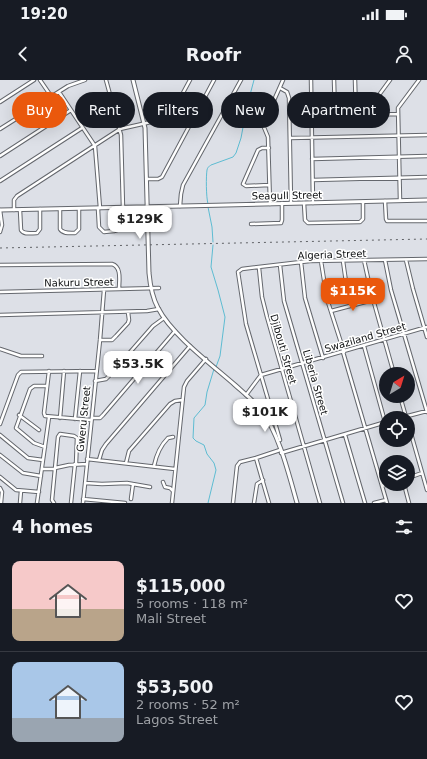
<!DOCTYPE html>
<html lang="en">
<head>
<meta charset="utf-8">
<style>
  body { margin:0; font-family:"DejaVu Sans",sans-serif; background:#20242c; color:#f1f3f6; height:100vh; display:flex; flex-direction:column; font-size:15px; white-space:nowrap }
  * { box-sizing:border-box; margin:0 }
  p { font-size:13px; color:#9ea1a6 }
  .icon { flex:none; width:22px; height:22px; fill:none; stroke:currentColor; stroke-width:2; stroke-linecap:round; stroke-linejoin:round }
  .map { position:relative; height:423px; overflow:hidden }
  .drawer { display:flex; flex-direction:column; background:#171b24; flex:1 }
  .drawer>* { flex:none }
  .top-card { position:absolute; left:12px; top:12px; width:403px; height:36px; display:flex; gap:8px }
  .needle { width:26px; rotate:38deg }
  .buttons { position:absolute; left:379px; top:287px; display:grid; gap:8px }
  .buttons a { display:grid; place-items:center; width:36px; height:36px; border-radius:50%; background:#171b24; box-shadow:0 4px 16px #0002; font-size:20px }
  .price { position:absolute; translate:-50% -34px; padding:0 9px; border-radius:8px; background:#fff; color:#222; font-size:13px; line-height:26px; filter:drop-shadow(0 1px 2px #0008) }
  .price::after { content:''; position:absolute; left:50%; top:24px; width:12px; height:9px; margin-left:-6px; background:inherit; clip-path:polygon(0 0,100% 0,50% 100%) }
  .price.on { background:#ea580c; color:#fff }
  ul { padding:0; list-style:none }
  li { display:flex; align-items:center; gap:12px; height:100px; padding:0 12px }
  li+li { border-top:1px solid #363941 }
  li span { display:grid; place-items:center; flex:none; width:112px; height:80px; border-radius:8px; color:#555 }
  li>.icon { margin-inline-start:auto }
  span .icon { width:48px; height:48px; fill:#fffc; stroke-width:1 }
  li b { font-size:17px }
  h2 { display:flex; justify-content:space-between; align-items:center; height:48px; padding:0 12px; font-size:17px }
  .tag { padding:0 14px; border-radius:18px; background:#171b24; box-shadow:0 4px 16px #0002; font-size:14px; line-height:36px }
  .tag.on { background:#ea580c; color:#fff }
  .status { display:flex; justify-content:space-between; align-items:center; height:28px; padding:0 20px; background:#171b24; direction:ltr }
  .status svg { height:11px; fill:currentColor }
  header { display:flex; justify-content:space-between; align-items:center; height:52px; padding:0 12px; background:#171b24; font-size:18px; font-weight:700 }
  .map>svg:first-child { display:block }
</style>
</head>
<body>
<div class="status"><b>19:20</b><svg viewBox="0 0 49 12"><path d="M0 12V9h3v3zM5 12V6h3v6zM10 12V3h3v9zM15 12V0h3v12zM26 1h20v11H26zM47 4h2v5h-2z"/></svg></div>
<header><svg class="icon" aria-label="back" viewBox="0 0 24 24"><path d="M15 5l-7 7 7 7"/></svg>Roofr<svg class="icon" aria-label="person" viewBox="0 0 24 24"><circle cx="12" cy="8" r="4"/><path d="M4 21q1-7 8-7t8 7"/></svg></header>
<div class="map">
<svg width="427" height="423" viewBox="0 0 427 423">
  <rect width="100%" height="100%" fill="#dde0e7"/>
  <g fill="none" stroke-linecap="round" stroke-linejoin="round">
    <path stroke="#5dbcd2" stroke-width="1" d="M208,124C206,117 206,96 207,90C208,86 209,87 211,85L233,77L236,73L241,58L247,26L254,0
      M208,127L212,147L213,162
      M213,165L211,187L218,210L225,237L220,276L216,287
      M208,423L216,390L214,383L207,374L204,365L196,361L193,358L194,338L205,325L207,312L214,289"/>
    <defs>
      <path id="minor" d="M40,0L51,16
        M106,0L121,55L123,128
        M311,0L313,123
        M334,0L335,35
        M355,0L356,35
        M280,8L287,12L289,18L291,123
        M59,12L95,66L100,128
        M0,22L34,0
        M376,34V19L390,0
        M312,36L397,34
        M0,49L68,6L85,0
        M290,58L427,55
        M269,68H262L258,70L243,104L246,106L269,105
        M0,76L71,30
        M312,79L427,76
        M147,99H158L162,97L214,0
        M313,100L427,97
        M0,101L82,48
        M400,120L398,28L419,0
        M385,121L386,139L387,141H427
        M304,123L305,140L308,143L360,142L363,139V122
        M270,124L268,57L263,45L283,0
        M180,126L181,114L183,105L241,0
        M60,129V149C63,154 70,153 75,153L79,149V129
        M98,129L99,147L104,152L114,151L117,150L118,145L117,128
        M14,130V120L17,116L120,49L151,42L171,35L190,0
        M20,130L21,150C24,155 31,153 37,153L40,149V129
        M251,144L281,143L282,140V123
        M0,152L2,145L0,130
        M364,180L371,212L394,294
        M385,180L391,210L427,332
        M406,180L413,209L427,257
        M321,181L327,219L344,272
        M343,181L347,209L352,225
        M301,182L305,218L323,278
        M0,185L112,184C122,187 119,201 119,209
        M280,185L284,221L343,423
        M259,188L262,217L267,237L320,423
        M0,212L159,208
        M331,231L373,220
        M0,235L147,231L159,229
        M100,260H112L116,256L128,243L129,240L128,232
        M364,266L385,342
        M0,269L21,276H42
        M343,272L387,423
        M49,291L44,333L45,336L91,340
        M95,301L106,299L110,295L153,246L164,238
        M246,315L261,295L427,247
        M400,316L406,337
        M19,335L39,350
        M60,338L64,291
        M92,338H100L103,335L175,251
        M400,338L427,331
        M75,339L80,291
        M408,343L427,410
        M0,344L18,295L21,292L96,291
        M0,355L28,378L43,380
        M345,355L365,423
        M280,360L246,244L238,192L242,189L310,181L427,179
        M45,367L34,363L16,348L30,309L34,306H47
        M281,373L386,342
        M0,375L23,393L41,396
        M87,379L175,389
        M99,380L102,370L106,364L190,266
        M126,383L129,371L170,324L175,321L182,320
        M154,386C156,376 161,365 168,358L173,357
        M55,388L69,385L87,384
        M42,389H55
        M0,397L16,410L39,412
        M408,398L422,393
        M163,402L165,407L170,408L173,411
        M85,403L102,404L127,403L150,407
        M404,404L409,423
        M382,406L388,404
        M0,408L2,412L1,423
        M83,419L125,423
        M131,419L133,404
        M20,423L21,411
        M37,423L49,337
        M54,423L52,420L58,357L60,354L74,356L77,358L76,384
        M71,423L75,384
        M83,423L100,260L104,210
        M172,423L184,307L187,301L206,279
        M233,423L237,386L240,382L256,378
        M254,423L257,404L263,400
        M269,423L256,378L280,370
        M374,423L386,420"/>
      <path id="tertiary" d="M133,0L145,48L149,193C150,204 152,217 158,228C172,255 211,284 235,305C244,313 253,320 261,330C279,353 289,395 297,423
        M0,130C142,128 285,123 427,120"/>
    </defs>
    <use href="#minor" stroke="#64676d" stroke-width="4.5"/>
    <use href="#tertiary" stroke="#64676d" stroke-width="5"/>
    <use href="#minor" stroke="#fff" stroke-width="2.5"/>
    <use href="#tertiary" stroke="#fff" stroke-width="3"/>
    <path stroke="#606266" stroke-width="1" stroke-dasharray="2 4" stroke-linecap="butt" d="M0,168L427,159"/>
  </g>
  <g text-anchor="middle" stroke-width="3" stroke-linejoin="round" paint-order="stroke">
    <g font-size="10" fill="#0f1113" stroke="#fff">
      <text transform="translate(287 115) rotate(-1)" y="4">Seagull Street</text>
      <text transform="translate(332 174) rotate(-2)" y="4">Algeria Street</text>
      <text transform="translate(79 202) rotate(-1)" y="4">Nakuru Street</text>
      <text transform="translate(365 257) rotate(-16)" y="4">Swaziland Street</text>
      <text transform="translate(284 269) rotate(74)" y="4">Djibouti Street</text>
      <text transform="translate(316 302) rotate(74)" y="4">Liberia Street</text>
      <text transform="translate(83 339) rotate(-84)" y="4">Gweru Street</text>
    </g>
  </g>
</svg>
<div class="buttons">
<a><svg class="needle" viewBox="-14 -14 28 28"><path d="M0-13l5 13h-10z" fill="#e53935"/><path d="M0 13l5-13h-10z" fill="#9ea1a6"/></svg></a>
<a><svg class="icon" aria-label="locate" viewBox="0 0 24 24"><circle cx="12" cy="12" r="6"/><path d="M12 2v4M12 18v4M2 12h4M18 12h4"/></svg></a>
<a><svg class="icon" aria-label="layers" viewBox="0 0 24 24"><path d="M12 4l9 5-9 5-9-5zM3 14l9 5 9-5"/></svg></a>
</div>
<b class="price" style="left:140px;top:160px">$129K</b>
<b class="price on" style="left:353px;top:232px">$115K</b>
<b class="price" style="left:138px;top:305px">$53.5K</b>
<b class="price" style="left:265px;top:353px">$101K</b>
<div class="top-card">
<a class="tag on">Buy</a>
<a class="tag">Rent</a>
<a class="tag">Filters</a>
<a class="tag">New</a>
<a class="tag">Apartment</a>
</div>
</div>
<section class="drawer">
<h2>4 homes<svg class="icon" aria-label="filters" viewBox="0 0 24 24"><path d="M4 7h16M4 17h16"/><circle cx="9" cy="7" r="2"/><circle cx="15" cy="17" r="2"/></svg></h2>
<ul>
<li><span style="background:linear-gradient(#f6c9c9 60%,#b9a48a 0)"><svg class="icon" aria-label="home" viewBox="0 0 24 24"><path d="M3 11l9-7 9 7M6 9v11h12V9"/></svg></span><div><b>$115,000</b><p>5 rooms · 118 m²</p><p>Mali Street</p></div><svg class="icon" aria-label="heart" viewBox="0 0 24 24"><path d="M12 20l-8-8c-3-5 5-10 8-4 3-6 11-1 8 4z"/></svg></li>
<li><span style="background:linear-gradient(#a9c7e8 70%,#9aa5b1 0)"><svg class="icon" aria-label="home" viewBox="0 0 24 24"><path d="M3 11l9-7 9 7M6 9v11h12V9"/></svg></span><div><b>$53,500</b><p>2 rooms · 52 m²</p><p>Lagos Street</p></div><svg class="icon" aria-label="heart" viewBox="0 0 24 24"><path d="M12 20l-8-8c-3-5 5-10 8-4 3-6 11-1 8 4z"/></svg></li>
</ul>
</section>
</body>
</html>
